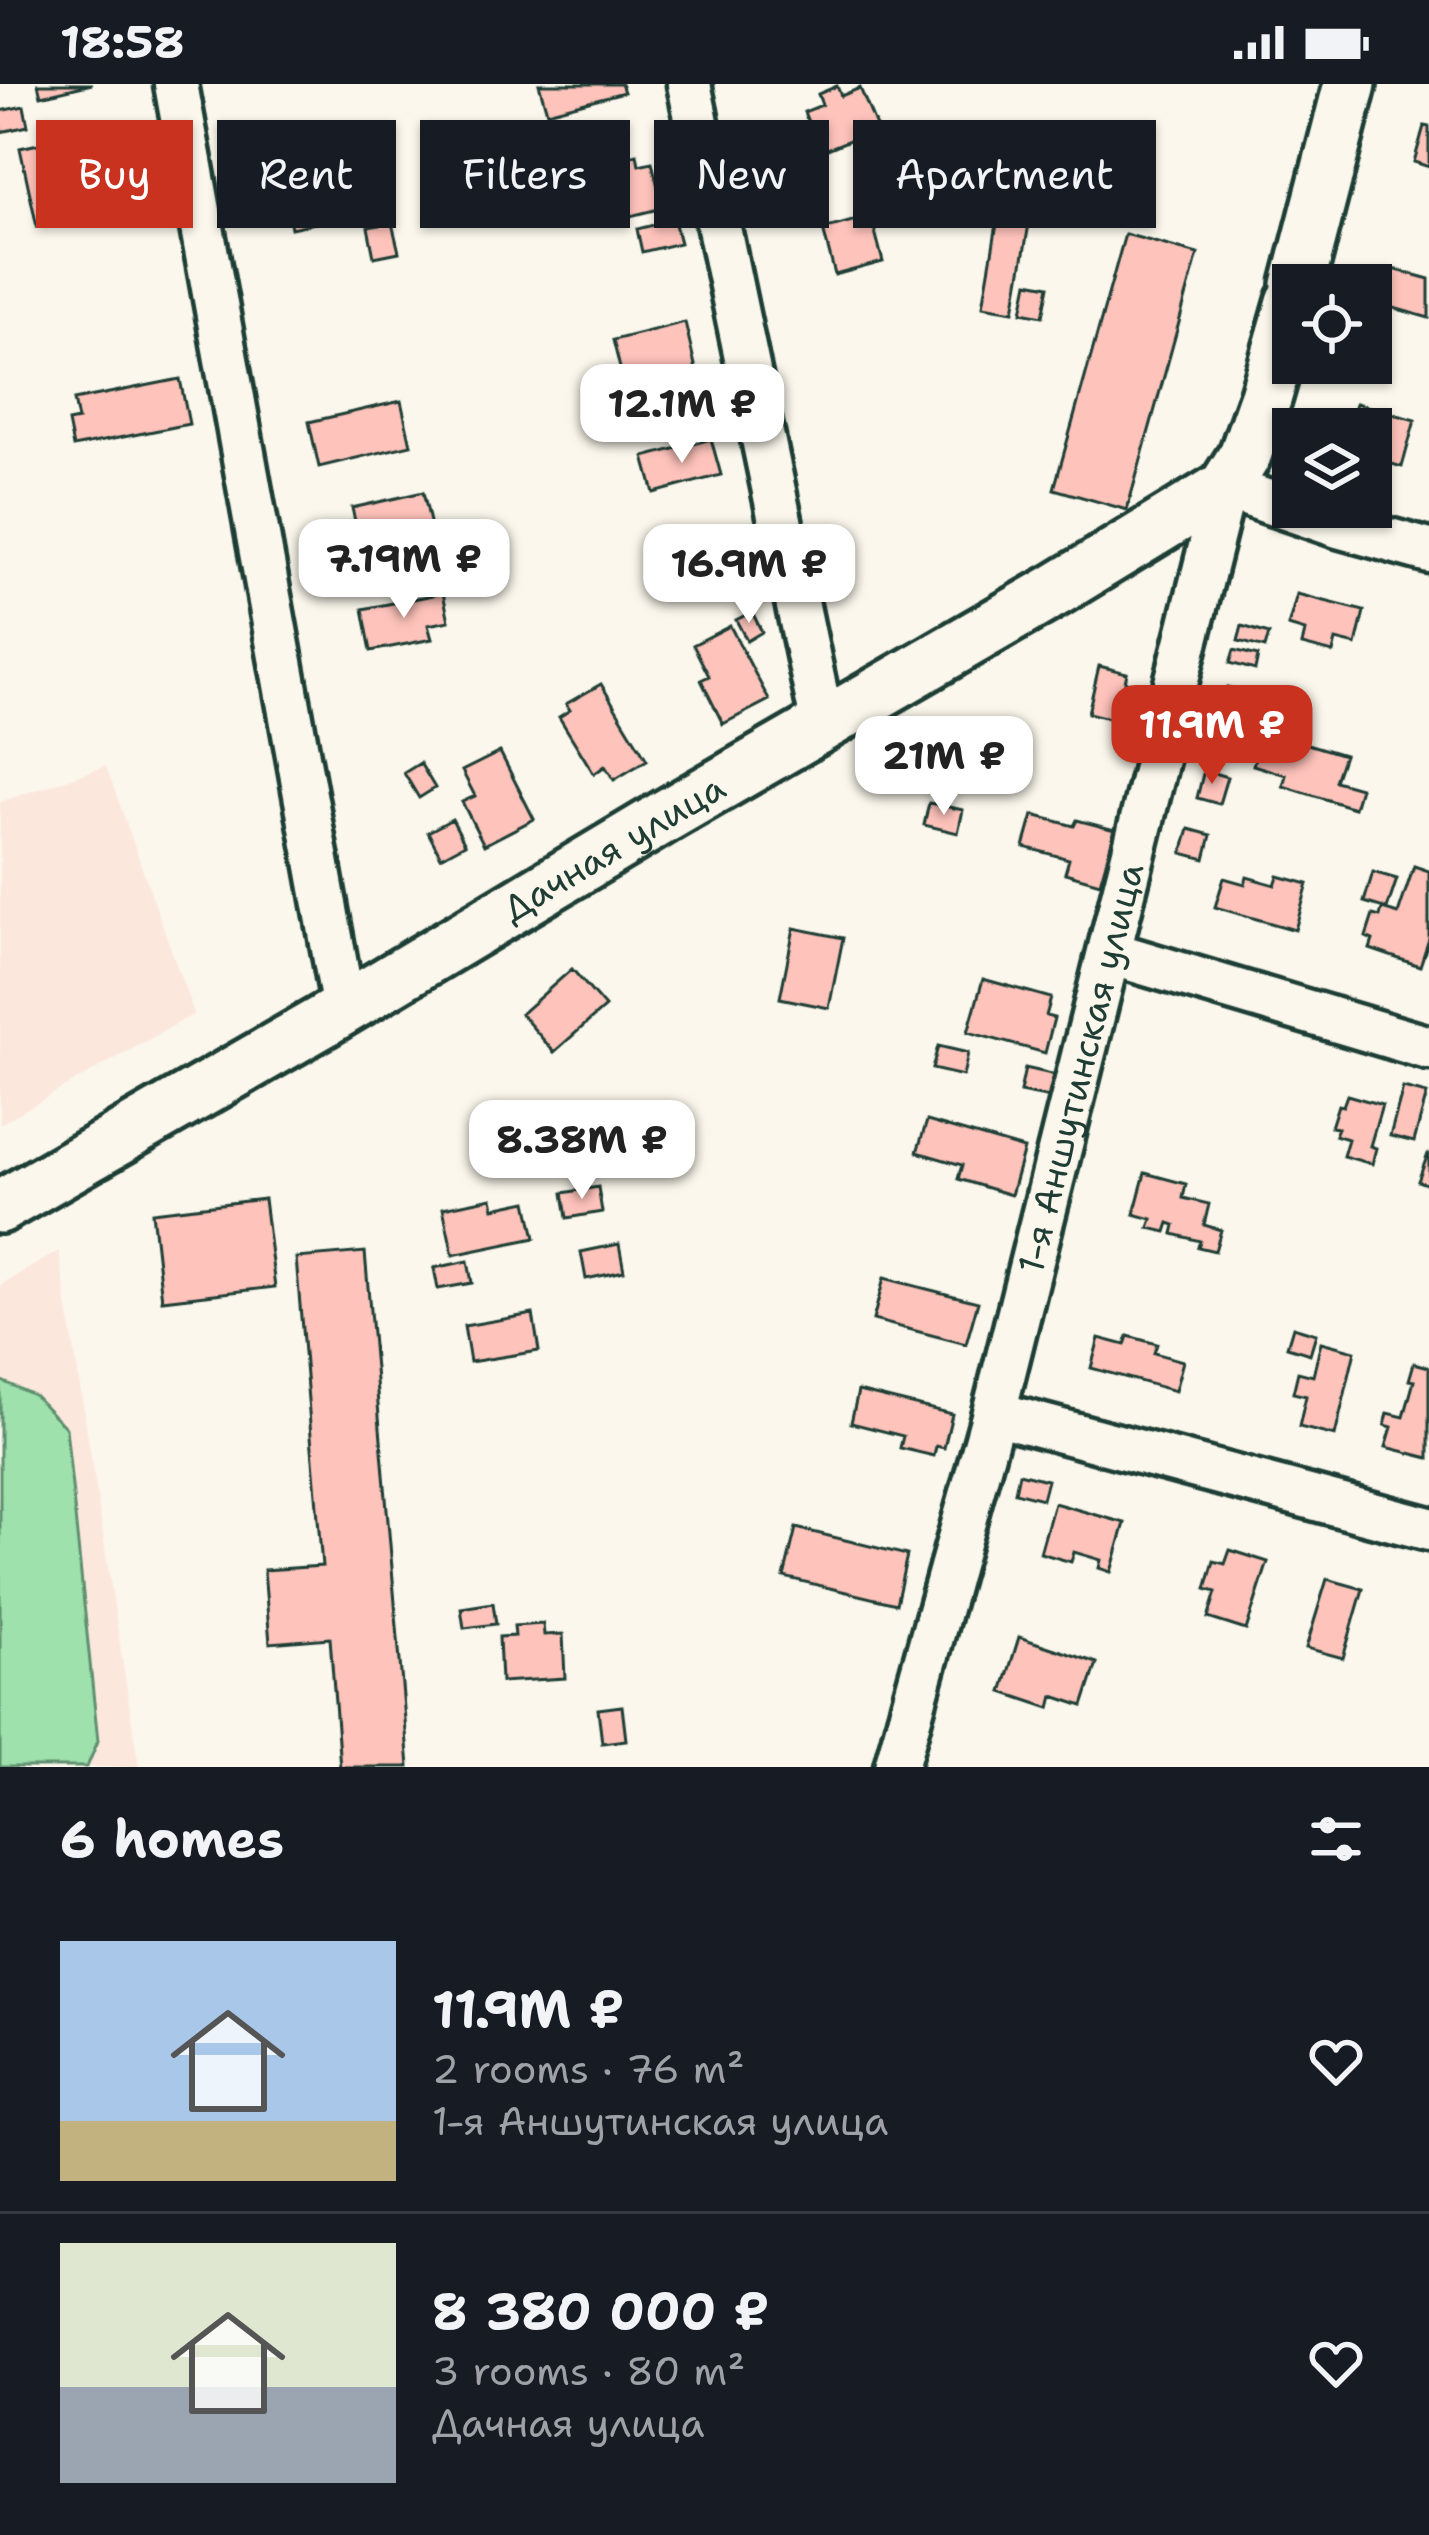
<!DOCTYPE html>
<html lang="en">
<head>
<meta charset="utf-8">
<style>
  body { margin:0; font-family:"Shantell Sans",sans-serif; background:#20242c; color:#f1f3f6; height:100vh; display:flex; flex-direction:column; font-size:45px; white-space:nowrap }
  * { box-sizing:border-box; margin:0 }
  p { font-size:39px; color:#9ea1a6 }
  .icon { flex:none; width:66px; height:66px; fill:none; stroke:currentColor; stroke-width:2; stroke-linecap:round; stroke-linejoin:round }
  .map { position:relative; height:1683px; overflow:hidden }
  .sheet { display:flex; flex-direction:column; background:#171b24; flex:1 }
  .sheet>* { flex:none }
  .top-card { position:absolute; left:36px; top:36px; width:1359px; height:108px; display:flex; gap:24px }
  .tools { position:absolute; left:1272px; top:180px; display:grid; gap:24px }
  .tools a { display:grid; place-items:center; width:120px; height:120px; border-radius:0px; background:#171b24; box-shadow:0 3px 9px #0004; font-size:60px }
  .price { position:absolute; translate:-50% -102px; padding:0 27px; border-radius:24px; background:#fff; color:#222; font-size:39px; line-height:78px; filter:drop-shadow(0 3px 6px #0008) }
  .price::after { content:''; position:absolute; left:50%; top:72px; width:36px; height:27px; margin-left:-18px; background:inherit; clip-path:polygon(0 0,100% 0,50% 100%) }
  .price.active { background:#c8321e; color:#fff }
  ul { padding:0; list-style:none }
  li { display:flex; align-items:center; gap:36px; height:300px; padding:0 60px }
  li+li { border-top:3px solid #363941 }
  li span { display:grid; place-items:center; flex:none; width:336px; height:240px; border-radius:0px; color:#555 }
  li>.icon { margin-inline-start:auto }
  span .icon { width:144px; height:144px; fill:#fffc; stroke-width:1 }
  li b { font-size:51px }
  h2 { display:flex; justify-content:space-between; align-items:center; height:144px; padding:0 60px; font-size:51px }
  .chip { padding:0 42px; border-radius:0px; background:#171b24; box-shadow:0 3px 9px #0004; font-size:42px; line-height:108px }
  .chip.active { background:#c8321e; color:#fff }
  .status { display:flex; justify-content:space-between; align-items:center; height:84px; padding:0 60px; background:#171b24; direction:ltr }
  .status svg { height:33px; fill:currentColor }
  .map>svg:first-child { display:block }
</style>
</head>
<body>
<div class="status"><b>18:58</b><svg viewBox="0 0 49 12"><path d="M0 12V9h3v3zM5 12V6h3v6zM10 12V3h3v9zM15 12V0h3v12zM26 1h20v11H26zM47 4h2v5h-2z"/></svg></div>
<div class="map">
<svg width="1429" height="1683" viewBox="0 0 1429 1683">
  <rect width="100%" height="100%" fill="#fbf7ec"/>
  <filter id="ink" filterUnits="userSpaceOnUse"><feTurbulence type="fractalNoise" baseFrequency=".00833" numOctaves="2"/><feDisplacementMap in="SourceGraphic" scale="24" xChannelSelector="R" yChannelSelector="G"/><feConvolveMatrix kernelMatrix="1 2 1 2 8 2 1 2 1" color-interpolation-filters="sRGB"/></filter>
  <g filter="url(#ink)">
    <path fill="#fce7dd" d="M106,682L194,930L0,1040V718Z
      M59,1167L139,1683H0V1201Z"/>
    <path fill="#9ee1ac" stroke="#5e8f70" stroke-width="3" d="M0,1296L35,1312L66,1344L98,1657L87,1683H0Z"/>
    <path fill="#fec3bb" stroke="#1f3d34" stroke-width="3" d="M38,0H92L41,12Z
      M539,0H621L624,8L547,28Z
      M837,2L841,12L860,4L877,45L820,68L804,28L822,21L818,10Z
      M24,22L28,42L1,48L0,27Z
      M1424,42L1429,43V83L1414,78Z
      M66,54L70,73L136,59L144,98L78,113L82,132L37,143L20,64Z
      M637,70L639,81L652,78L663,124L618,135L615,126L582,134L573,96L604,88L602,79Z
      M973,78L1013,82L1011,103L970,99Z
      M364,80L374,127L291,144L282,97Z
      M1022,86L1055,90L1051,114L1018,110Z
      M871,132L883,178L835,191L823,145Z
      M998,134L1029,140L1014,227L983,222Z
      M674,136L680,159L642,168L637,145Z
      M392,139L399,168L374,173L368,143Z
      M1125,150L1198,170L1127,426L1054,405Z
      M1393,185L1429,195V234L1383,221Z
      M1028,198L1049,202L1043,232L1022,228Z
      M685,238L697,290L650,301L647,290L623,296L613,256Z
      M180,295L189,340L73,363L68,338L78,336L74,316Z
      M401,317L411,361L319,383L309,338Z
      M1356,319L1415,336L1402,383L1371,374V345H1349Z
      M711,355L721,391L654,409L644,373Z
      M423,408L437,468L346,488L336,441L355,437L352,424Z
      M443,509L449,537L428,541L432,555L371,567L363,525Z
      M1297,510L1364,527L1356,561L1336,556L1333,569L1302,561L1305,547L1288,542Z
      M752,528L762,548L747,557L736,536Z
      M730,542L769,616L723,640L701,596L709,592L693,561Z
      M1242,542L1269,550L1265,564L1238,557Z
      M1234,566L1258,572L1255,586L1230,579Z
      M1099,582L1127,589L1125,598L1160,606L1152,637L1115,628L1113,635L1088,629Z
      M601,600L647,676L614,696L605,682L594,690L559,633L570,626L566,620Z
      M1227,603L1257,612L1252,629L1222,620Z
      M937,645L953,670L922,690L906,665Z
      M1264,647L1344,671L1335,697L1360,704L1354,724L1283,702L1286,691L1253,681Z
      M500,668L534,735L484,761L462,718L475,712L462,687Z
      M420,679L435,704L419,714L404,689Z
      M1204,686L1227,693L1219,720L1197,714Z
      M929,719L963,726L958,749L924,741Z
      M1033,731L1074,742L1077,736L1115,746L1100,799L1065,789L1069,775L1024,763Z
      M452,735L465,760L441,773L428,748Z
      M1189,745L1211,751L1205,775L1182,769Z
      M1414,782L1429,787V855L1420,882L1370,865L1373,856L1366,853L1373,831L1380,833L1382,825L1398,830Z
      M1373,788L1397,795L1387,825L1364,818Z
      M1278,792L1308,800L1295,846L1215,823L1224,794L1245,800L1247,793L1275,801Z
      M794,844L843,854L829,924L780,914Z
      M572,885L605,923L554,968L521,930Z
      M983,895L1051,914L1046,932L1054,934L1045,969L968,948Z
      M938,962L968,969L963,992L932,985Z
      M1025,984L1056,991L1051,1014L1020,1008Z
      M1403,1004L1427,1010L1414,1058L1390,1052Z
      M1347,1011L1382,1021L1370,1062L1376,1064L1372,1080L1343,1072L1348,1055L1335,1051L1338,1044L1331,1043L1338,1021L1343,1022Z
      M927,1037L1024,1065L1011,1111L958,1095L962,1081L917,1068Z
      M1428,1070H1429V1101L1418,1097Z
      M1145,1089L1186,1100L1183,1114L1209,1120L1204,1141L1221,1146L1215,1167L1198,1163L1200,1157L1173,1150L1175,1141L1169,1139L1166,1148L1149,1144L1152,1135L1134,1130Z
      M598,1103L602,1128L567,1134L563,1109Z
      M492,1114L494,1124L527,1117L535,1154L453,1171L443,1124Z
      M264,1115L275,1203L162,1216L152,1128Z
      M619,1160L624,1187L586,1195L581,1168Z
      M365,1168L409,1683H340L330,1554L270,1559L264,1486L322,1482L296,1174Z
      M468,1177L472,1199L438,1205L434,1184Z
      M884,1194L978,1218L966,1260L873,1236Z
      M533,1230L539,1267L470,1278L464,1242Z
      M1293,1243L1316,1250L1310,1270L1287,1263Z
      M1128,1252L1157,1260L1154,1269L1183,1277L1175,1307L1091,1284L1099,1254L1125,1261Z
      M1321,1258L1355,1267L1335,1352L1299,1343L1306,1312L1293,1309L1298,1288L1313,1292Z
      M1414,1279L1429,1283V1374L1386,1363L1392,1343L1385,1341L1388,1329L1404,1333L1414,1297L1409,1296Z
      M858,1307L952,1330L944,1364L936,1362L934,1372L900,1364L903,1352L851,1339Z
      M1019,1389L1047,1396L1042,1415L1015,1408Z
      M1054,1419L1125,1439L1111,1488L1099,1484L1101,1476L1074,1468L1071,1478L1040,1469Z
      M796,1444L907,1471L896,1520L784,1493Z
      M1230,1466L1268,1478L1246,1546L1208,1534L1216,1508L1206,1505L1214,1477L1225,1480Z
      M1327,1495L1363,1505L1343,1574L1306,1564Z
      M493,1519L496,1540L464,1544L461,1524Z
      M543,1540L544,1551L563,1550L565,1594L501,1598L499,1553L515,1552L514,1542Z
      M1019,1553L1097,1579L1083,1622L1053,1612L1050,1624L1002,1608Z
      M622,1622L626,1656L602,1659L598,1625Z"/>
    <g fill="none" stroke-linecap="round" stroke-linejoin="round">
      <defs>
        <g id="minor">
          <path d="M176,0L344,925"/>
          <path d="M689,0L823,642"/>
          <path d="M1110,869L1429,964"/>
          <path d="M994,1329L1429,1445"/>
          <path id="s1" d="M896,1683L994,1329L1225,403L1338,442L1429,467"/>
        </g>
        <g id="tertiary">
          <path d="M1298,201L1350,0"/>
          <path id="s2" d="M0,1123L320,939L669,730L1056,506L1225,403L1245,371L1266,312L1293,218"/>
        </g>
      </defs>
      <use href="#minor" stroke="#1f3d34" stroke-width="51"/>
      <use href="#tertiary" stroke="#1f3d34" stroke-width="60"/>
      <use href="#minor" stroke="#fbf7ec" stroke-width="42"/>
      <use href="#tertiary" stroke="#fbf7ec" stroke-width="51"/>
    </g>
  </g>
  <g text-anchor="middle" stroke-width="10" stroke-linejoin="round" paint-order="stroke">
    <g font-size="36" fill="#1f3d34" stroke="#fbf7ec">
      <text dy="13" stroke="none"><textPath href="#s2" startOffset="711">Дачная улица</textPath></text>
      <text dy="13" stroke="none"><textPath href="#s1" startOffset="723">1-я Аншутинская улица</textPath></text>
    </g>
  </g>
</svg>
<div class="tools">
<a><svg class="icon" aria-label="locate" viewBox="0 0 24 24"><circle cx="12" cy="12" r="6"/><path d="M12 2v4M12 18v4M2 12h4M18 12h4"/></svg></a>
<a><svg class="icon" aria-label="layers" viewBox="0 0 24 24"><path d="M12 4l9 5-9 5-9-5zM3 14l9 5 9-5"/></svg></a>
</div>
<b class="price" style="left:682px;top:382px">12.1M ₽</b>
<b class="price" style="left:404px;top:537px">7.19M ₽</b>
<b class="price" style="left:749px;top:542px">16.9M ₽</b>
<b class="price active" style="left:1212px;top:703px">11.9M ₽</b>
<b class="price" style="left:944px;top:734px">21M ₽</b>
<b class="price" style="left:582px;top:1118px">8.38M ₽</b>
<div class="top-card">
<a class="chip active">Buy</a>
<a class="chip">Rent</a>
<a class="chip">Filters</a>
<a class="chip">New</a>
<a class="chip">Apartment</a>
</div>
</div>
<section class="sheet">
<h2>6 homes<svg class="icon" aria-label="filters" viewBox="0 0 24 24"><path d="M4 7h16M4 17h16"/><circle cx="9" cy="7" r="2"/><circle cx="15" cy="17" r="2"/></svg></h2>
<ul>
<li><span style="background:linear-gradient(#a9c7e8 75%,#c2b280 0)"><svg class="icon" aria-label="home" viewBox="0 0 24 24"><path d="M3 11l9-7 9 7M6 9v11h12V9"/></svg></span><div><b>11.9M ₽</b><p>2 rooms · 76 m²</p><p>1-я Аншутинская улица</p></div><svg class="icon" aria-label="heart" viewBox="0 0 24 24"><path d="M12 20l-8-8c-3-5 5-10 8-4 3-6 11-1 8 4z"/></svg></li>
<li><span style="background:linear-gradient(#dfe7d0 60%,#9aa5b1 0)"><svg class="icon" aria-label="home" viewBox="0 0 24 24"><path d="M3 11l9-7 9 7M6 9v11h12V9"/></svg></span><div><b>8 380 000 ₽</b><p>3 rooms · 80 m²</p><p>Дачная улица</p></div><svg class="icon" aria-label="heart" viewBox="0 0 24 24"><path d="M12 20l-8-8c-3-5 5-10 8-4 3-6 11-1 8 4z"/></svg></li>
</ul>
</section>
</body>
</html>
